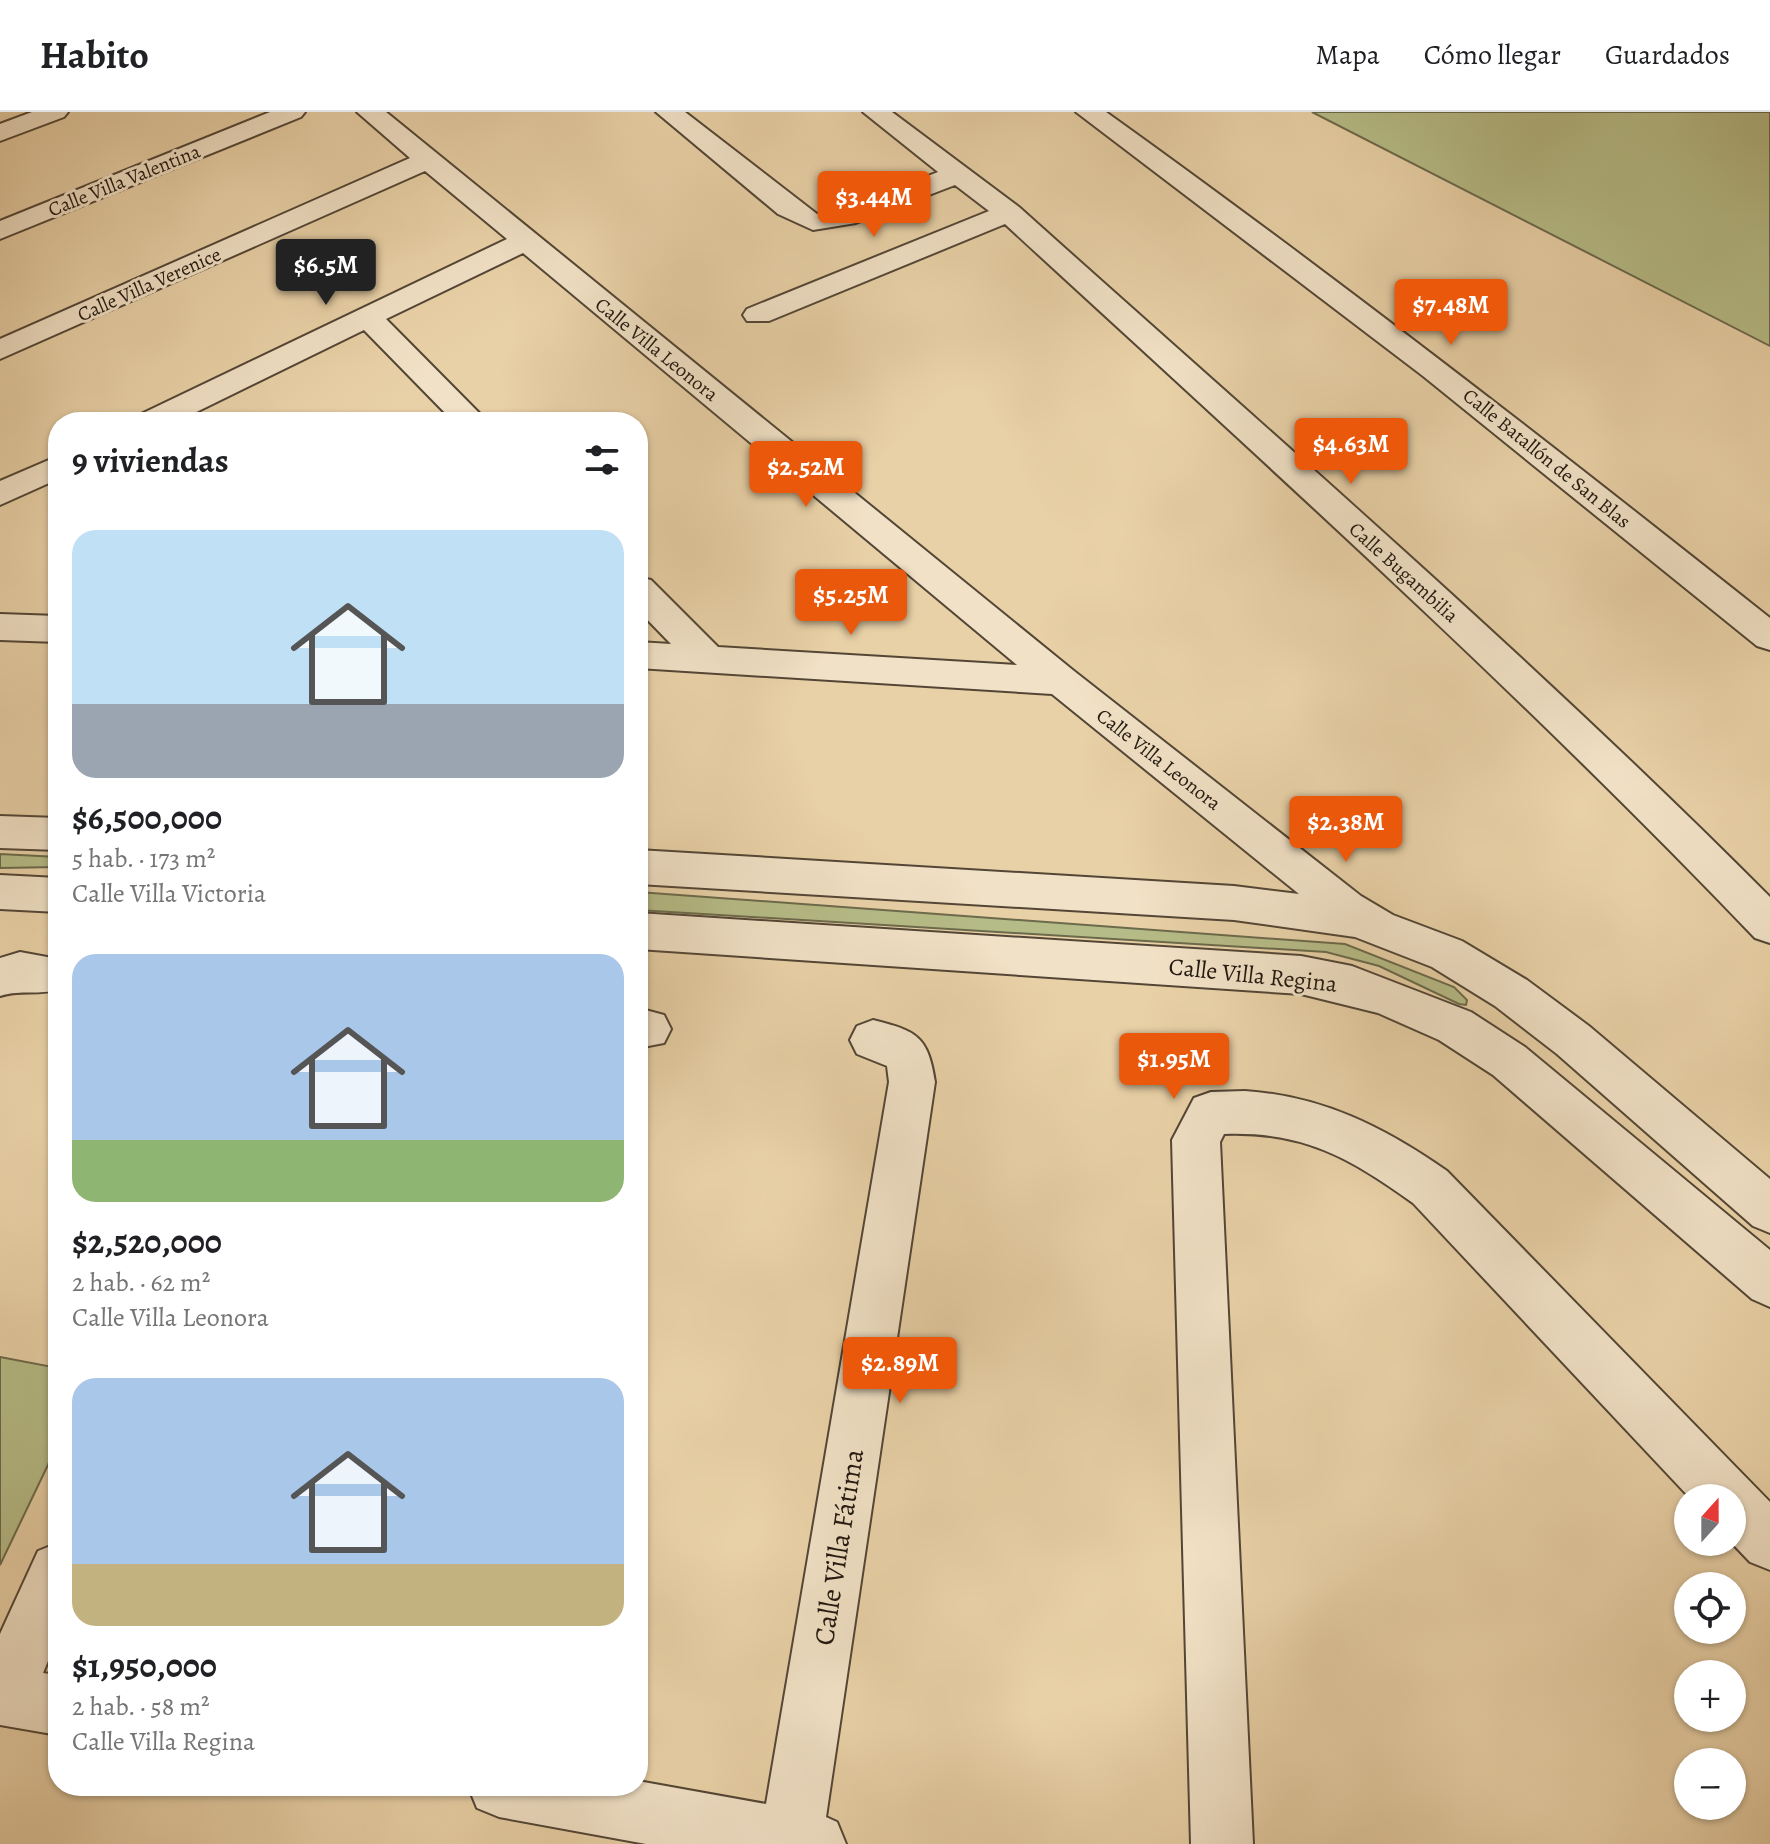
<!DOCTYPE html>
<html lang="es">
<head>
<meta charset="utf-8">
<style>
  body { margin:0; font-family:Alegreya,serif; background:#f2f2f2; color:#202124; height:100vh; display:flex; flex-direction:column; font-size:30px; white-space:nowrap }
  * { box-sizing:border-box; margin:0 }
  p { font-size:26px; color:#757577 }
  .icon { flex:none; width:44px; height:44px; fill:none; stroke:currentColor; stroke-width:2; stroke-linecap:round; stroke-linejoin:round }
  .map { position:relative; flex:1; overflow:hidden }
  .drawer { position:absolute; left:48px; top:300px; width:600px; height:1384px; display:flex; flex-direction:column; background:#fff; border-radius:32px; box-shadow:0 2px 6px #0004 }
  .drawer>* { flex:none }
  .needle { width:52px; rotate:21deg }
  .tools { position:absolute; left:1674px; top:1372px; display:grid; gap:16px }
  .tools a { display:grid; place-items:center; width:72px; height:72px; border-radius:50%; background:#fff; box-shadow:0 2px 6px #0004; font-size:40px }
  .price { position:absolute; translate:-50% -68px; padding:0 18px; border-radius:8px; background:#ea580c; color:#fff; font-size:26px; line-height:52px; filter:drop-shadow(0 2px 4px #0008) }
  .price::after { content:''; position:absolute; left:50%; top:48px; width:24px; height:18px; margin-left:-12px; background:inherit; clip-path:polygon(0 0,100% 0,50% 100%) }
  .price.on { background:#222; color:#fff }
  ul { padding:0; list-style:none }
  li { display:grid; align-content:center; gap:16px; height:424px; padding:0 24px }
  li span { display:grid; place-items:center; height:248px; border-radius:24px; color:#555 }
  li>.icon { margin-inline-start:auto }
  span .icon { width:144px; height:144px; fill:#fffc; stroke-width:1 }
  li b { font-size:34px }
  h2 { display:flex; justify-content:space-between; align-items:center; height:96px; padding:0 24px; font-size:34px }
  header { display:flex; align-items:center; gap:48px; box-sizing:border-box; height:112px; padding:0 40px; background:#fff; border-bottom:2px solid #e0e0e0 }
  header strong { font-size:38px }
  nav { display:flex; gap:44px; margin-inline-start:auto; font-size:28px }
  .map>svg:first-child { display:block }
</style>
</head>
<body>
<header>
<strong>Habito</strong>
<nav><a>Mapa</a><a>Cómo llegar</a><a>Guardados</a></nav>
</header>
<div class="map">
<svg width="1770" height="1732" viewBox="0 0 1770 1732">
  <rect width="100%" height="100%" fill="#e9d1a7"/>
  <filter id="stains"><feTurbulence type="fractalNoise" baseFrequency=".0025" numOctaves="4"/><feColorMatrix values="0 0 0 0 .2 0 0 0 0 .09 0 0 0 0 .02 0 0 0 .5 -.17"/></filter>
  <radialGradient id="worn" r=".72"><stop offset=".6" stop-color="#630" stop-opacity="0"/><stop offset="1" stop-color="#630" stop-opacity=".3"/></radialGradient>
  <path fill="#b6bc87" stroke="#6c6a4c" stroke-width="2" d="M1312,0H1770V234Z
    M0,742L58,745V755L0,756Z
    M638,780L1345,832L1454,875L1467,888L1466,893L1459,892L1379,854L1326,840L638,798Z
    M0,1245L58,1256V1332L0,1453Z"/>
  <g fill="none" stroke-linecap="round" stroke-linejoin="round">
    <defs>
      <path id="minor" d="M32,0H68L64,5L0,29V12Z
        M270,0H305L301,5L0,127V109Z
        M357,0H386L1074,559L1361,784L1393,803L1462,829L1527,868L1589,914L1770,1067V1121L1753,1114L1557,942L1495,894L1432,855L1355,825L1234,808L638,772V738L1234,774L1299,782L1052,582L638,556V530L671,532L638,498V465L651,468L718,535L1017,553L523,141L386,207L488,310H454L364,218L176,310H134L139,303L507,127L425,59L0,247V227L410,46Z
        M656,0H685L817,102L856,92L938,60L863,0H892L1019,95C1272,322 1530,544 1770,785V831L1755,826C1516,576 1259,346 1005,112L769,209H747L743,203L747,197L989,99L955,73L856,111L813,118L778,102Z
        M1076,0H1106C1332,162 1552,333 1770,506V538L1757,534L1423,264Z
        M58,344V367L0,393V369Z
        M0,502L58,504V530L0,528Z
        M0,704L58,706V738L0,736Z
        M0,763L58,766V800L0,797Z
        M638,801L1301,844L1352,854L1471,900L1525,935L1770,1138V1195L1752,1187L1493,963L1439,928L1378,901L1301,882L638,837Z
        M20,840L58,847V877C40,884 22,877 0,884V846Z
        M638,896L664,903L671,917L664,931L638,936Z
        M873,908C917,919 928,924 935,970L826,1705L837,1710L846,1732H646L499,1705L477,1696L468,1674H638V1669L766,1692L889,970L887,954L857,942L850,928L857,914Z
        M1245,979C1322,984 1384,1015 1447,1059L1770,1390V1458L1750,1450L1731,1430L1732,1386H1690L1413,1091C1350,1046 1304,1019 1224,1022L1220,1030L1253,1732H1191L1172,1028L1194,986L1211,980Z
        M58,1431V1525L43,1561L58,1563V1623L0,1613V1522L38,1439Z"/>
    </defs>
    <use href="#minor" stroke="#534636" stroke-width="4"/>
    <use href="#minor" fill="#f1e1c6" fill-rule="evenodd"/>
  </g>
  <g text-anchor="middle" stroke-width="6" stroke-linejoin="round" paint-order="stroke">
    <g font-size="20" fill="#211810" stroke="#f1e1c6">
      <text transform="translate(124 68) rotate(-22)" y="7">Calle Villa Valentina</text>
      <text transform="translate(149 172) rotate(-24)" y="7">Calle Villa Verenice</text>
      <text transform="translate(657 237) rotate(39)" y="7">Calle Villa Leonora</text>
      <text transform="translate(1547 346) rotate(39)" y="7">Calle Batallón de San Blas</text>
      <text transform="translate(1404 460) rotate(42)" y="7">Calle Bugambilia</text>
      <text transform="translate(1159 647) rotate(38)" y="7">Calle Villa Leonora</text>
    </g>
    <g font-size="24" fill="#211810" stroke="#f1e1c6">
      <text transform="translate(1253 863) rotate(6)" y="8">Calle Villa Regina</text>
    </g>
    <g font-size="28" fill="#211810" stroke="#f1e1c6">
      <text transform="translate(838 1435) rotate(-81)" y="10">Calle Villa Fátima</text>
    </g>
  </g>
  <rect width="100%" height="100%" filter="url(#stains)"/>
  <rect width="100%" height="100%" fill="url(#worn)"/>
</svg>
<div class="tools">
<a><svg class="needle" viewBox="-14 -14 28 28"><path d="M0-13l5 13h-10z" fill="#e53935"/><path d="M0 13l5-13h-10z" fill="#757577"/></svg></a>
<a><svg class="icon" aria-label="locate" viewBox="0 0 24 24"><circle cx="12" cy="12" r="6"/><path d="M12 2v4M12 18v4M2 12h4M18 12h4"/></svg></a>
<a>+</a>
<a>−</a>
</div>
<b class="price" style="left:874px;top:127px">$3.44M</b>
<b class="price on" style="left:326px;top:195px">$6.5M</b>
<b class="price" style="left:1451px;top:235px">$7.48M</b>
<b class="price" style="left:1351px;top:374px">$4.63M</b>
<b class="price" style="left:806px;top:397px">$2.52M</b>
<b class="price" style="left:851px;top:525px">$5.25M</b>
<b class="price" style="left:1346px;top:752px">$2.38M</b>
<b class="price" style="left:1174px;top:989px">$1.95M</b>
<b class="price" style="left:900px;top:1293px">$2.89M</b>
<section class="drawer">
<h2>9 viviendas<svg class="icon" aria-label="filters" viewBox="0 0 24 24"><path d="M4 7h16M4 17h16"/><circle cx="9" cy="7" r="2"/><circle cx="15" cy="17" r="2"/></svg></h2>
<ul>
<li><span style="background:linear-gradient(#bfe0f5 70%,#9aa5b1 0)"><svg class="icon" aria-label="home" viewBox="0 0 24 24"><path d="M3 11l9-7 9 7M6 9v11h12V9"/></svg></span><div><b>$6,500,000</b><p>5 hab. · 173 m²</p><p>Calle Villa Victoria</p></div></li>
<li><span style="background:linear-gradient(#a9c7e8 75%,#8fb573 0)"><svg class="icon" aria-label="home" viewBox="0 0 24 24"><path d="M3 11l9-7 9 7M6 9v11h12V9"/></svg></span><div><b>$2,520,000</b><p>2 hab. · 62 m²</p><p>Calle Villa Leonora</p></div></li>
<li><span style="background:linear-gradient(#a9c7e8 75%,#c2b280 0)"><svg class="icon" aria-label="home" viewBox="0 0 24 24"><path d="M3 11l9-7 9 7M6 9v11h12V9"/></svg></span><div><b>$1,950,000</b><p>2 hab. · 58 m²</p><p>Calle Villa Regina</p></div></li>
</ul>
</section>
</div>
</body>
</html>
